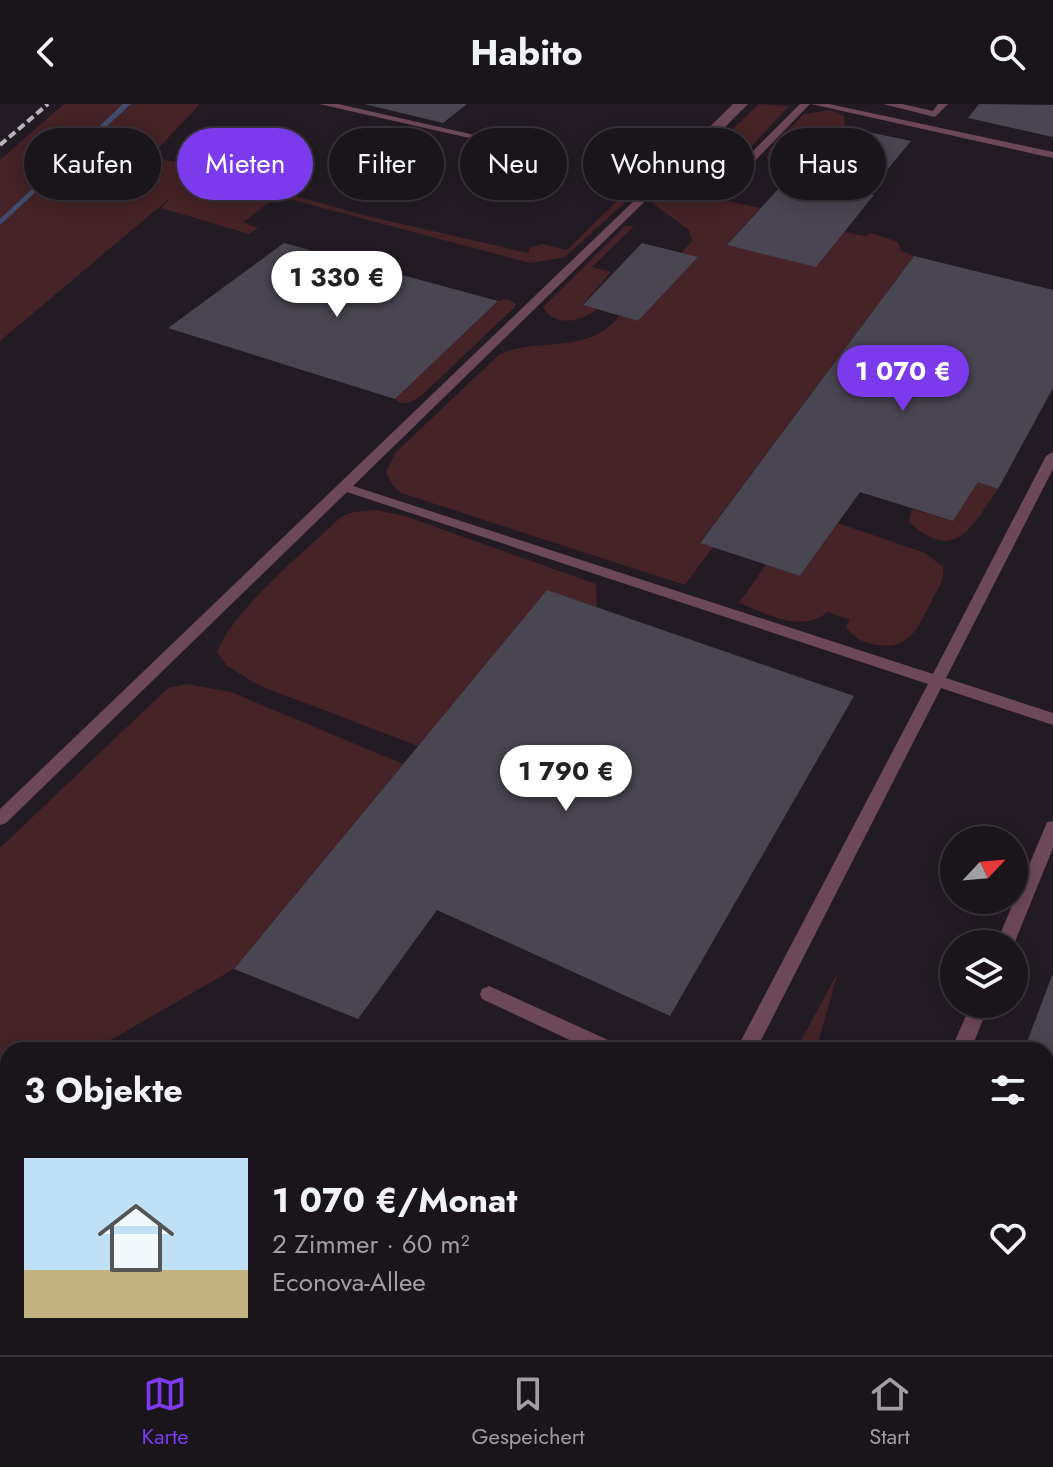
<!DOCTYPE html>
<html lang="de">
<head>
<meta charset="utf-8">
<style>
  body { margin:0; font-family:Jost,sans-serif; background:#272128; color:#f1f3f6; height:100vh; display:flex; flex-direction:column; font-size:30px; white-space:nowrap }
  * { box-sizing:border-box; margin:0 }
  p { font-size:26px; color:#9f9ea3 }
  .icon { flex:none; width:44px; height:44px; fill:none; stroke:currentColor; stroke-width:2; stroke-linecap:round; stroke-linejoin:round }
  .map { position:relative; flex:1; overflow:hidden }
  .side { position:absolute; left:0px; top:938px; width:1054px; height:314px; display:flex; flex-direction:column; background:#1a141b; border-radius:24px 24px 0 0; box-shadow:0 4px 20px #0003,0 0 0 2px #38333a }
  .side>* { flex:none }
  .banner { position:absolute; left:24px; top:24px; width:1006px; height:72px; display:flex; gap:16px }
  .needle { width:52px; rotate:64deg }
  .tools { position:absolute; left:940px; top:722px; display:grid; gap:16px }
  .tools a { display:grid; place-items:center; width:88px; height:88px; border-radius:50%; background:#1a141b; box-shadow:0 4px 20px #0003,0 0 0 2px #38333a; font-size:40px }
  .price { position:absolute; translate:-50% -68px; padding:0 18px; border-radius:28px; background:#fff; color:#222; font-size:26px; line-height:52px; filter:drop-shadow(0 2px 4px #0008) }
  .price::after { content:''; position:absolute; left:50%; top:48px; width:24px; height:18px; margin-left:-12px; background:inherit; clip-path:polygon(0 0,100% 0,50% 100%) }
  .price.current { background:#7c3aed; color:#fff }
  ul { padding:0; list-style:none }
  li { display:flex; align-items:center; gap:24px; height:200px; padding:0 24px }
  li+li { border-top:2px solid #38333a }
  li span { display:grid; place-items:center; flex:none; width:224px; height:160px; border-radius:0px; color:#555 }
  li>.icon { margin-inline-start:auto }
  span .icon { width:96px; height:96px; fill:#fffc; stroke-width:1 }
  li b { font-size:34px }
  h2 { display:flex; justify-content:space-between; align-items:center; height:96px; padding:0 24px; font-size:34px }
  .pill { padding:0 28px; border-radius:36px; background:#1a141b; box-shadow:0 4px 20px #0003,0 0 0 2px #38333a; font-size:28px; line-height:72px }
  .pill.current { background:#7c3aed; color:#fff }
  header { display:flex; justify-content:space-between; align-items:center; height:104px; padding:0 24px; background:#1a141b; font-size:36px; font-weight:700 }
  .tabs { display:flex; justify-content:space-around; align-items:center; height:112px; border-top:2px solid #38333a; background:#1a141b; font-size:22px; color:#9f9ea3 }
  .tabs a { display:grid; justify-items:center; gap:4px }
  .tabs .current { color:#7c3aed }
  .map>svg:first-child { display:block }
</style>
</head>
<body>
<header><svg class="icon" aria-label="back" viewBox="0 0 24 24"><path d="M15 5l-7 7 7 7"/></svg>Habito<svg class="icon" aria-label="search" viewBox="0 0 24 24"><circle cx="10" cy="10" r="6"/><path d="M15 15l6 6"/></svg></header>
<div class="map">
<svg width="1053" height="1251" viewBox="0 0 1053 1251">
  <rect width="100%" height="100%" fill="#231b24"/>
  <path fill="#452326" d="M64,0H200L150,53L207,64L204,67L367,112L528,149L530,144L542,140L567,146L661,53L647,46C668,40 676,59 696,60L759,0L789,2L748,46L705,53L692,66L696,68L693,71L662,65L565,153L530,159L278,92L243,118L258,124L249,130L161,104L170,94L0,237V56Z
    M831,6L844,12L845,23L805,66L767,55L769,46L804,10Z
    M668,85L760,104L727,141L844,128L865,132L871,129L898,138L901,147L914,152L700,438L713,443L685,481L401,389L393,382L386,368L396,348L500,250C540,233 589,251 619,212L638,217L697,153L681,149L692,137L689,126L652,99L651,96Z
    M625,122H634L592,163L611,168L583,200L597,205C581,218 555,224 543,203Z
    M507,195L516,200L514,204L421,292C413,297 402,304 395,295L498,197Z
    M978,378L998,385C973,421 955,461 909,418L912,405L953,417Z
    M376,406L405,412L596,480L597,503L547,487L418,642L258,581L227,562L217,548C235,503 306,447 342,412L354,408Z
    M838,419L925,449L943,463C945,477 937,486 931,498C918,523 910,546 878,541C863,539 855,535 846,523L850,516L828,508C799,530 769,510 739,499L766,461L800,472Z
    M187,580L231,588L403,660L234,865L93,946H8V959L0,955V744L168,584Z
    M838,868L816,946H796Z"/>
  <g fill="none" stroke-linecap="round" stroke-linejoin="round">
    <path fill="#434b70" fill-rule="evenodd" d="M123,0H131L0,121V115Z"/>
  </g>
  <path fill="#494551" d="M364,0H467L443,19Z
    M979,0L1053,1V33L968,14Z
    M845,23L911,37L873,83L805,66Z
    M790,72L874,91L816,163L727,141Z
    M284,139L498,197L395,295L168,224Z
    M642,139L698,153L638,217L583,201Z
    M914,152L1053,186V284L998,385L978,378L953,417L860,388L800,472L700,439Z
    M547,486L854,592L670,912L437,806L358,915L234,865Z
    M1053,869V1251H911L913,1244H1046V946H1024Z
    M0,1122L8,1127V1244H316L329,1251H0Z"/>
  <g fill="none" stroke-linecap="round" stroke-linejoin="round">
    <path fill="#6d4859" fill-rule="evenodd" d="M319,0H338L479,32L474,35Z
      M800,0H810L748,64H740V60Z
      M811,0H829L1053,48V54Z
      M883,0H902L933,7L938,0H948L935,13Z
      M663,69L672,71L353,382L933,570L1046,352L1053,348V365L946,574L1053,609V621L941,584L756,946H736L928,580L347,388L6,719L0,721V705Z
      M1053,717V744L1014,840H996L1045,723L1047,718Z
      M489,882L617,940L620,946H591L482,895L480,890L482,885Z
      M971,900H989L971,946H951Z
      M0,984L8,987V1006L0,1003Z
      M450,1244H482L485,1251H453Z
      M580,1244H603L600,1251H577Z
      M828,1244H850L847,1251H825Z"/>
    <path fill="#6d4859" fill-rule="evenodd" d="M733,0H748L688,60H678V54Z"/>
    <path stroke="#b8b2b9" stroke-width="4" stroke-dasharray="8 4" stroke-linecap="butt" d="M0,41L48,0"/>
  </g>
</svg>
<div class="tools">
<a><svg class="needle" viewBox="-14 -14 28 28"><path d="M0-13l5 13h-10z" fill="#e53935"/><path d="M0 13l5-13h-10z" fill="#9f9ea3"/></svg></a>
<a><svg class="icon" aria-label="layers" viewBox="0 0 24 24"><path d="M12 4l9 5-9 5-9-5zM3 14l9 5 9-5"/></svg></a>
</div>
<b class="price" style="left:337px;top:215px">1 330 €</b>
<b class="price current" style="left:903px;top:309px">1 070 €</b>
<b class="price" style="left:566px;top:709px">1 790 €</b>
<div class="banner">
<a class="pill">Kaufen</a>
<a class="pill current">Mieten</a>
<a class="pill">Filter</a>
<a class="pill">Neu</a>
<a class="pill">Wohnung</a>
<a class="pill">Haus</a>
</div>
<section class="side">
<h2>3 Objekte<svg class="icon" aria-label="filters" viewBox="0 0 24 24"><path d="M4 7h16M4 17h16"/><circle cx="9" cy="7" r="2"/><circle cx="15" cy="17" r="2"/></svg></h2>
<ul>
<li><span style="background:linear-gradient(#bfe0f5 70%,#c2b280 0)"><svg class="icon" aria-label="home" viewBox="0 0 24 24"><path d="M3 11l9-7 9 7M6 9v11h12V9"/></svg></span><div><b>1 070 €/Monat</b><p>2 Zimmer · 60 m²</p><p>Econova-Allee</p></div><svg class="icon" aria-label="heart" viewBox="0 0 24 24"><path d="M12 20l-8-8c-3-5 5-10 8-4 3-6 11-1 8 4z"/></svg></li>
</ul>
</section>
</div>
<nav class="tabs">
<a class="current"><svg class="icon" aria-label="map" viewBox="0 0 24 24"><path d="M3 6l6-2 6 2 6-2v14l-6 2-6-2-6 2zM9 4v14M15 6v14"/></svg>Karte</a>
<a><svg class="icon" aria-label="saved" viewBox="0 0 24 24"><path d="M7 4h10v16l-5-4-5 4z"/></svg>Gespeichert</a>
<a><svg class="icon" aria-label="home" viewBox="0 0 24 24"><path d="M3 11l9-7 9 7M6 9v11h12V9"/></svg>Start</a>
</nav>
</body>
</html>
